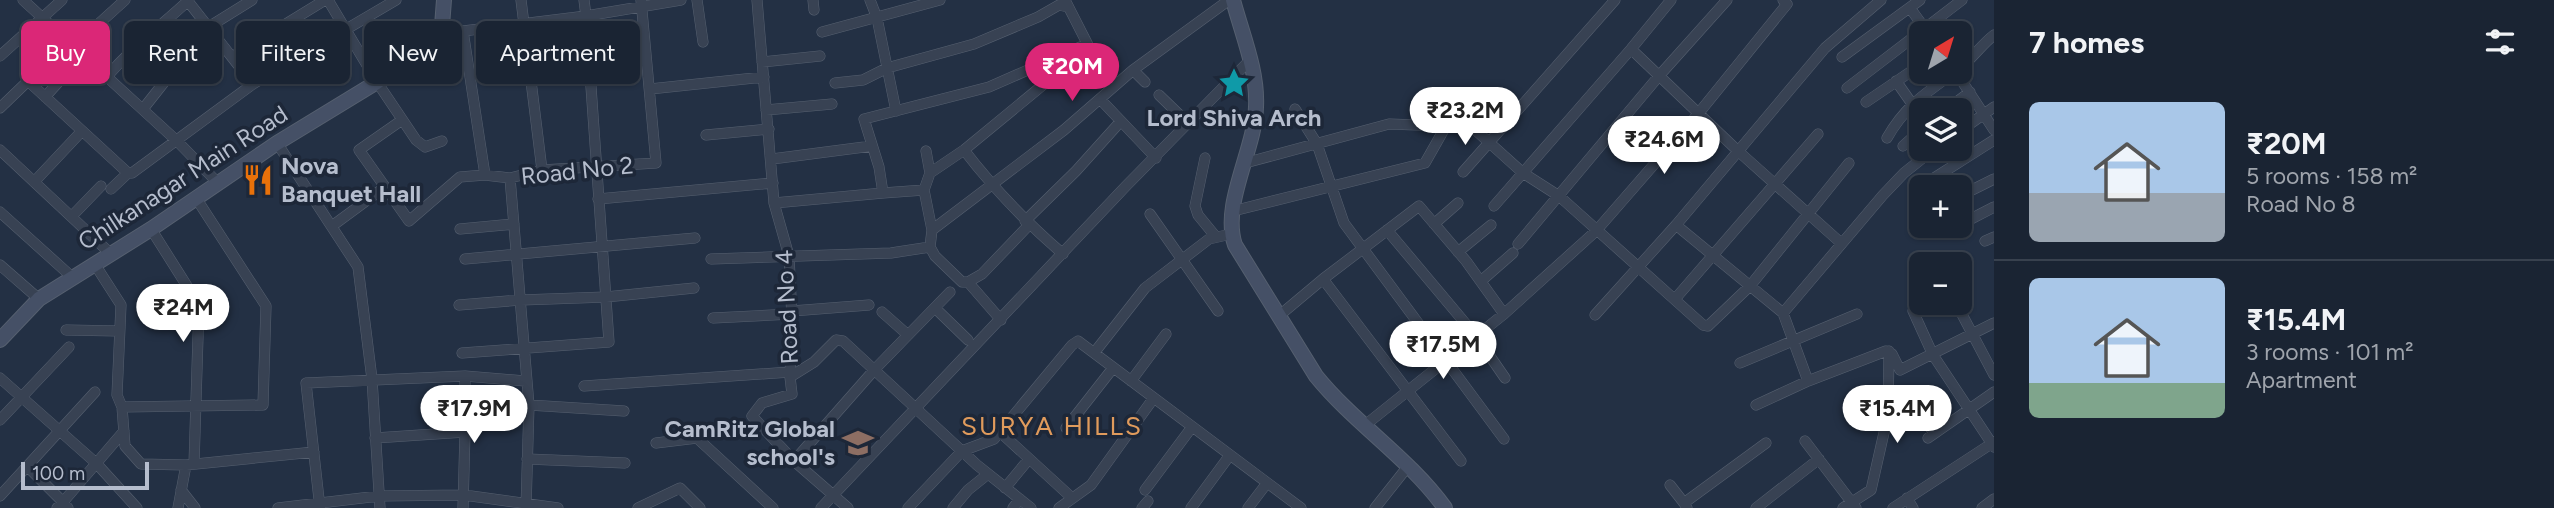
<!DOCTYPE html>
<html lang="en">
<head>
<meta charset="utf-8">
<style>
  body { margin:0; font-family:Figtree,sans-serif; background:#27303f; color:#f1f3f6; height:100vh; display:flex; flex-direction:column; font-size:26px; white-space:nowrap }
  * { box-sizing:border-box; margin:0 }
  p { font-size:23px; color:#9fa4ac }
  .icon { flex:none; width:38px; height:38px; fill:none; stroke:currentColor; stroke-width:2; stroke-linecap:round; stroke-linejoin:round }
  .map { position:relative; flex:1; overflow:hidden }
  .side { display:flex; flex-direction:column; background:#1a2433; width:560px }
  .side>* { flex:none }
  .hud { position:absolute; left:21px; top:21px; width:665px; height:63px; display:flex; gap:14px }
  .needle { width:46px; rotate:38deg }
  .controls { position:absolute; left:1909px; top:21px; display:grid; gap:14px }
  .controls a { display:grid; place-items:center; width:63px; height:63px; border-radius:10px; background:#1a2433; box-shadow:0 2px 5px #0004,0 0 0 2px #38414e; font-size:35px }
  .scale { position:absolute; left:21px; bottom:18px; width:128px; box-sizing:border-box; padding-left:7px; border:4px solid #b5bdcd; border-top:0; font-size:19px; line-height:24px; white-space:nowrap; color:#b5bdcd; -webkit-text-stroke:5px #1d2738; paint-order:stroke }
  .price { position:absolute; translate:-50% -60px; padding:0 16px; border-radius:24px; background:#fff; color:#222; font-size:23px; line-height:46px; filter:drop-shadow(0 2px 4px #0008) }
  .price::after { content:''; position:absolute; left:50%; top:42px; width:21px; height:16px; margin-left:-10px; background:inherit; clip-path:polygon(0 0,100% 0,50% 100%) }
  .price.selected { background:#db2777; color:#fff }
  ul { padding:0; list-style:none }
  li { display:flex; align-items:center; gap:21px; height:175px; padding:0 35px }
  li+li { border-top:2px solid #38414e }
  li span { display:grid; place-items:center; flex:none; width:196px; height:140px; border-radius:10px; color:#555 }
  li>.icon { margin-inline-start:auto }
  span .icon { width:84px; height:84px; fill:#fffc; stroke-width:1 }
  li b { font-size:30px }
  h2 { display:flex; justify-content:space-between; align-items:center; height:84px; padding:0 35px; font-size:30px }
  .tag { padding:0 24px; border-radius:10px; background:#1a2433; box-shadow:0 2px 5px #0004,0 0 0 2px #38414e; font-size:24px; line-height:63px }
  .tag.selected { background:#db2777; color:#fff }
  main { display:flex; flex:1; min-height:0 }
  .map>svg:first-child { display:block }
</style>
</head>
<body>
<main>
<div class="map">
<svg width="1994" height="508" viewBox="0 0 1994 508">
  <rect width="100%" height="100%" fill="#233044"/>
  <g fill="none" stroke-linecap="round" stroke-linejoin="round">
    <defs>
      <path id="street" d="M23,0L177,141L218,183
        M187,0L253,84
        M328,0L377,82L416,140L425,147L442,141
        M521,0L542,170
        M697,0L703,42
        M757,0L774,203L789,256L792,319L790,377L792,394L762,403L752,416L794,461L848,508
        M813,0L814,10
        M870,0L877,18L896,111
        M1881,0L1825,48L1676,225L1783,313L1883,195L1904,173L1934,149
        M1910,8L1928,33
        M441,30L463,31L586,16L584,0
        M463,31L485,175
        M822,32L940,0
        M73,47L125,0
        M1089,47L1115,84
        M1631,49L1738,151L1841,243
        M0,56L62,0
        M232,57L325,0
        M1842,57L1920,0
        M762,62L820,56
        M1960,68C1973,58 1981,45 1994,35
        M1133,70L1145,82
        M1956,72L1994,130
        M106,78C131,48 161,26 189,0
        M1896,81L1922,118
        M835,83L863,80L887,68L974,44L1038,17L1059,5L1068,7
        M1847,88L1962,0
        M650,89L764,77
        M1159,95L1189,124
        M45,97L82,56
        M1100,99L1156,158
        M1866,102L1922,64
        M0,108L28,81L128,173H132L253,84L396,0
        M143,109L207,28L252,0
        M1295,109L1317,144L1344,223L1504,439
        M766,110L832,104
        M1946,110L1970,92
        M402,120L359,150L409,221L460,177L485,175L510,178L542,170L656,163L641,0
        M1960,131L1994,107
        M706,135L769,129
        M1887,138C1905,106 1926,93 1955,72
        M277,143L358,267L372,379L380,508
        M1903,146L1922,129
        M1945,149L1956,164
        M0,150L110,253
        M964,150C994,189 1026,222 1063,254
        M926,151L930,173L924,190L932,230L930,247L935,256L962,282H968L1001,320
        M1205,158L1195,206L1198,215L1216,237
        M772,159L872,146
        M1245,163L1389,124L1472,127L1523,173L1559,196L1703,325L1708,326L1750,286L1849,163
        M1463,172L1615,0
        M930,173L964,150L1089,47L1065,0
        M510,178L529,405L526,508
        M1931,180L1994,140
        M34,182L81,132
        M111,189L128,173
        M924,190L883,193L879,167L864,119L989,87L1087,44
        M1968,192L1994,179
        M598,199L773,183
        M774,203L883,193
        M1494,206L1631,49L1671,0
        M1233,211L1425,163L1446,126
        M0,212L72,277
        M1150,214L1218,311
        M72,216L101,186
        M1025,221L1076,171L1121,121
        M1967,221L1994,207
        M1434,224L1458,203
        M332,226L385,187
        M151,229L199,305L194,464
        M460,229L514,224
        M932,230L1064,130L1133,70L1229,0
        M1387,230L1476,336L1505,378
        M1985,241L1994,237
        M1518,244L1658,77L1727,0
        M1458,252L1491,225
        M465,259L695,238
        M711,259L891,253L930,247
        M94,263L121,305L117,395L122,407L125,446L141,464L186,465L314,452
        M0,265L39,299
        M1323,279L1461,461
        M1481,281L1513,253
        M968,282L982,274L1029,225
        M1675,299L1818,134
        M1924,303L1915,307L1913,311L1933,355L1994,447
        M1956,303L1994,375
        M459,305L521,300L606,297L694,288
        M935,308L968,340
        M792,311L869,305
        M882,312L908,335
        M1783,313L1808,381
        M1280,315L1323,279L1419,206L1466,261L1504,314
        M1595,315L1676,225
        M713,318L792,314
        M66,330L119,331
        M462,353L609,342L586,16L681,0
        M1094,353L1145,288L1209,239L1231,234
        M1740,363L1857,314
        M790,377L814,362L836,340L843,341L977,465L1031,508
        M0,378L96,463L137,508
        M1131,381L1166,334
        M584,386L790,372
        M529,405L624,411
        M1756,405L1808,381L1886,351L1892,354L1900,370L1994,323
        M122,407L263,405L266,306L196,198
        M1918,410L1934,433
        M0,420L69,347
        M1364,426L1504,314L1596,231L1698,114L1787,4L1783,0
        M1066,428L1113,368
        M1000,432L1071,497
        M375,438L465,432V376L525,381
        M1928,438L1994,392
        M1805,441L1856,508
        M656,443L697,438L773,508
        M527,459L625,463
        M794,461L875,369L950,292
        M27,466L63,502L57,508
        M1670,485L1684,503
        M1005,488L1029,459
        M181,490L195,508
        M1145,490L1192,427
        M0,496L95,392
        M1907,498L1913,508
        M68,508L63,502L124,431
        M178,508L186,465
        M278,508L379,496L464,495L558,508
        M320,508L306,383L465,376
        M463,508L465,432
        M638,508L680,488L700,508
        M821,508L1126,186L1250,60
        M908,508L962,451L994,439L1072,345L1078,341L1301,508
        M953,508L968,490L988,474
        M1013,508L1020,499
        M1059,508L1091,485L1153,399
        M1142,508L1148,501
        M1191,508L1230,455
        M1248,508L1267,483
        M1375,508L1409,465
        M1687,508L1684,503L1766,443
        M1756,508L1819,459
        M1843,508L1871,490L1888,415L1889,351
        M1893,508L1994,442
        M1982,508L1994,499"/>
      <path id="secondary" d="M1233,0C1242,34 1258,71 1256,107C1255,150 1221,204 1235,245L1316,376C1355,424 1409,458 1445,508
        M0,340L39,299L151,229L277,143L377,82L434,38L442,26L444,0"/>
    </defs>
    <use href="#street" stroke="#566070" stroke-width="11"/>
    <use href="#secondary" stroke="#566070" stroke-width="16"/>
    <use href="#street" stroke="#384253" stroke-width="10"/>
    <use href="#secondary" stroke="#455066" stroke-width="14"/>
  </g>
  <defs>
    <symbol id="sight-bare" viewBox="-9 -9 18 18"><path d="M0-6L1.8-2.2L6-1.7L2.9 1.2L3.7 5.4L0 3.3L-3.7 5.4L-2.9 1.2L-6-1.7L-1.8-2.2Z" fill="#0f9aa8" stroke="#1d2738" stroke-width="2.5" paint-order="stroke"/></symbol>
    <symbol id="restaurant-bare" viewBox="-9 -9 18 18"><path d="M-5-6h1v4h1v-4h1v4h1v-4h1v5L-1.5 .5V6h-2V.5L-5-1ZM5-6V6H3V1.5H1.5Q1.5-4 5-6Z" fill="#e8710a" stroke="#1d2738" stroke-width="2.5" paint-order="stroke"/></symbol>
    <symbol id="school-bare" viewBox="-9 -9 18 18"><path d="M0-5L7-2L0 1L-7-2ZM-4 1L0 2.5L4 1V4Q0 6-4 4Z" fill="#8d6e63" stroke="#1d2738" stroke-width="2.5" paint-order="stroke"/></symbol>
  </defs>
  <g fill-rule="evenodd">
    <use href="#sight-bare" x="1212" y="61" width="44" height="44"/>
    <use href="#restaurant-bare" x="236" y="158" width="44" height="44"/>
    <use href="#school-bare" x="836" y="421" width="44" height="44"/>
  </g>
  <g text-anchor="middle" stroke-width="7" stroke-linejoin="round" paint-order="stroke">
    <g font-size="24" font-weight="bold" fill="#b5bdcd" stroke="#1d2738">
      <text x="1234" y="126">Lord Shiva Arch</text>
      <text x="281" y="174" text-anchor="start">Nova<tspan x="281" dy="28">Banquet Hall</tspan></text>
      <text x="835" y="437" text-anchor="end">CamRitz Global<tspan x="835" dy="28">school's</tspan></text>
    </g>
    <g font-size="24" fill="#b5bdcd" stroke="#1d2738">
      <text transform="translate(577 171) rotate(-6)" y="8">Road No 2</text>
      <text transform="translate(183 178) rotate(-33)" y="8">Chilkanagar Main Road</text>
      <text transform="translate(787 307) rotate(-93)" y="8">Road No 4</text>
    </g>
    <g font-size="26" letter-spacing="2" fill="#e09b5c" stroke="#1d2738">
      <text x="1052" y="435">SURYA HILLS</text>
    </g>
  </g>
</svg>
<div class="controls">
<a><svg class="needle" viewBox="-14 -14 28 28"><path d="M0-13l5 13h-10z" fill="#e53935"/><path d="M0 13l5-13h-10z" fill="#9fa4ac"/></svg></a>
<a><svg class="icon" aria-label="layers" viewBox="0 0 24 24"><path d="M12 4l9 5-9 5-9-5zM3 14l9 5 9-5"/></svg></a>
<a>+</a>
<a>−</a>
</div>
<div class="scale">100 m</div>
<b class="price selected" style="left:1072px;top:103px">₹20M</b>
<b class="price" style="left:1465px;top:147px">₹23.2M</b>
<b class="price" style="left:1664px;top:176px">₹24.6M</b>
<b class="price" style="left:183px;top:344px">₹24M</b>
<b class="price" style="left:1443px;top:381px">₹17.5M</b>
<b class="price" style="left:474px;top:445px">₹17.9M</b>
<b class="price" style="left:1897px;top:445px">₹15.4M</b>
<div class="hud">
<a class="tag selected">Buy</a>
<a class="tag">Rent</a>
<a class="tag">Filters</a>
<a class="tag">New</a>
<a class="tag">Apartment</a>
</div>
</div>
<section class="side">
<h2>7 homes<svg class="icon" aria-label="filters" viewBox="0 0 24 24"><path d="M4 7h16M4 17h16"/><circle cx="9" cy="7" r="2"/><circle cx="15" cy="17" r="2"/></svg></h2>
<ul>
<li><span style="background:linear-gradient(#a9c7e8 65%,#9aa5b1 0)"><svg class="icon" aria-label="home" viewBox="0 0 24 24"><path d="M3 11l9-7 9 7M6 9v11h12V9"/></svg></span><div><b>₹20M</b><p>5 rooms · 158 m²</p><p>Road No 8</p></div></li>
<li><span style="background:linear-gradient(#a9c7e8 75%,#7fa58c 0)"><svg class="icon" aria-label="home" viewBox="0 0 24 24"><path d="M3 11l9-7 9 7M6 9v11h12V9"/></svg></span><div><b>₹15.4M</b><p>3 rooms · 101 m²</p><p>Apartment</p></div></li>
</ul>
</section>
</main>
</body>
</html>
